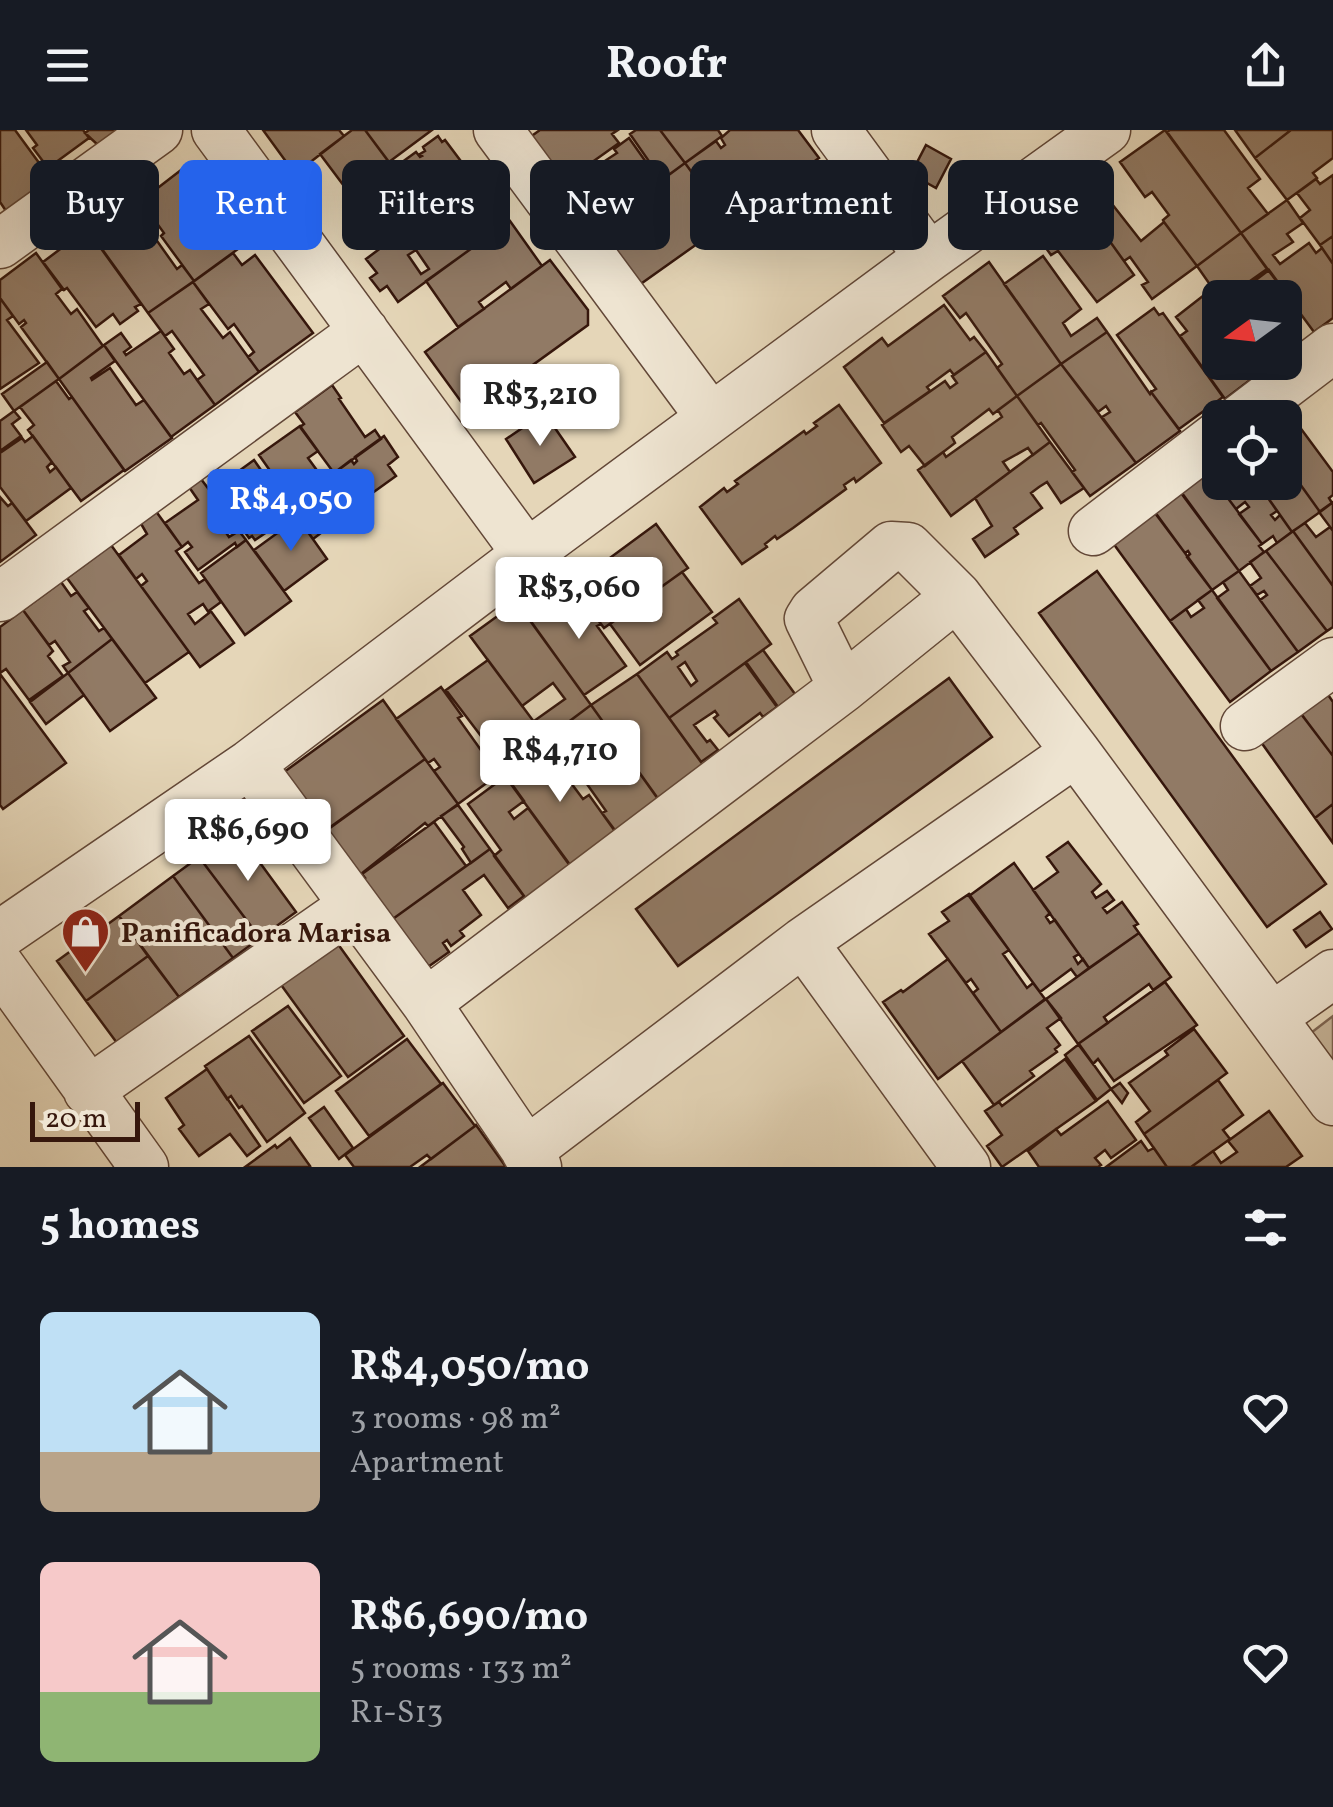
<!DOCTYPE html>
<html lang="en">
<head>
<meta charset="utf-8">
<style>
  body { margin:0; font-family:Vollkorn,serif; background:#20242c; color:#f1f3f6; height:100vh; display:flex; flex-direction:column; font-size:38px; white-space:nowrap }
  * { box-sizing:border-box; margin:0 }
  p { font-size:32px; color:#9ea1a6 }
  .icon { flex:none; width:55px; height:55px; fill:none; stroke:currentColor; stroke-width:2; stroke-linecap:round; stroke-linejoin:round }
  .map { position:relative; height:1037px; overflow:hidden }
  .panel { display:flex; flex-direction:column; background:#171b24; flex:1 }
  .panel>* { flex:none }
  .guide { position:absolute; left:30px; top:30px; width:1275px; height:90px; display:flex; gap:20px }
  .needle { width:65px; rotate:255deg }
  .tools { position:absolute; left:1202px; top:150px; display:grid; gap:20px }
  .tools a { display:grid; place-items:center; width:100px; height:100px; border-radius:15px; background:#171b24; box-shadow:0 10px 40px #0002; font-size:50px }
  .scale { position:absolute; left:30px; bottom:25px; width:110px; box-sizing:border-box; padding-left:10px; border:5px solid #36170c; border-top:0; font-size:28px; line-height:35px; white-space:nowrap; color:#36170c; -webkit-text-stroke:8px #eee4d1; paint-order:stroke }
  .price { position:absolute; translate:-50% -85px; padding:0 22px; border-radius:10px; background:#fff; color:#222; font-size:32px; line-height:65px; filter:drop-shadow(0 2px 5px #0008) }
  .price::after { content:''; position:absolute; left:50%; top:60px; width:30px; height:22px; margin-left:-15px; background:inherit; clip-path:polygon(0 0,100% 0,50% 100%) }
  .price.selected { background:#2563eb; color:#fff }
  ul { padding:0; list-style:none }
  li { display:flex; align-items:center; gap:30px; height:250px; padding:0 40px }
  li span { display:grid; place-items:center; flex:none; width:280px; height:200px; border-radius:15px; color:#555 }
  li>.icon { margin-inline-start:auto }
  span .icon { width:120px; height:120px; fill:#fffc; stroke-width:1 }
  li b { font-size:42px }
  h2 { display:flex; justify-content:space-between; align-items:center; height:120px; padding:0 40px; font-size:42px }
  .pill { padding:0 35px; border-radius:15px; background:#171b24; box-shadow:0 10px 40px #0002; font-size:35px; line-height:90px }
  .pill.selected { background:#2563eb; color:#fff }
  header { display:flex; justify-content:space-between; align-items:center; height:130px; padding:0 40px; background:#171b24; font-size:45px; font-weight:700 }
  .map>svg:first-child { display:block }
</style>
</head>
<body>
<header><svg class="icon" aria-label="menu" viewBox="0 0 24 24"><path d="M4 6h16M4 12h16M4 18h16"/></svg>Roofr<svg class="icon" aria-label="share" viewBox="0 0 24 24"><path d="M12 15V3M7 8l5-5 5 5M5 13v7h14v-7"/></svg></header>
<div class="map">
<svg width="1333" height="1037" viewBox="0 0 1333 1037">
  <rect width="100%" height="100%" fill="#e5d6b8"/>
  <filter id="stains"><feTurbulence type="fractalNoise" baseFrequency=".002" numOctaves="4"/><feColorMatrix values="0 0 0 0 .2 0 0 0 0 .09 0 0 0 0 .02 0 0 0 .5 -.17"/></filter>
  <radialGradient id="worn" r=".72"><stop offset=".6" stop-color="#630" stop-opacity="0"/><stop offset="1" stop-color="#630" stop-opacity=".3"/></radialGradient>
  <path fill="#c7b69b" stroke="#7e6654" stroke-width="2.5" d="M1333,886V941L1307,906Z"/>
  <path fill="#917a65" stroke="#36170c" stroke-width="2.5" fill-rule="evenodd" d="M0,0H15L53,52L6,81L0,72Z
    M26,0H83L89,8L48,38L33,18L37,15Z
    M89,0H124L100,17L85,3Z
    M263,0H339L344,6L295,44Z
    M352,0H365L394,39L353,68L320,24Z
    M365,0H432L389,32Z
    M540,0H618L612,4L619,13L560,55L526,10Z
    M636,0H660L685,33L662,50L630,4Z
    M660,0H718L722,6L685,33Z
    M730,0H798L819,28L728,92L685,33L716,11L721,18L725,15L721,8Z
    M1165,0L1241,103L1197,136L1164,92L1163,90L1169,85L1152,62L1145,67L1120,32Z
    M1170,0H1224L1260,49L1248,58L1268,84L1241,103L1167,2Z
    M1235,0H1291L1255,28Z
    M1291,0H1333V28L1313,43L1317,48L1287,70L1255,28Z
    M438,6L442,12L445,10L469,42L466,44L471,51L408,97L403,90L389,101L361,62L416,22L420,27L422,26L420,24L425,21L423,17Z
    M629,8L646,32L640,36L650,48L637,57L642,64L592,101L562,59L617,23L614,19Z
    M926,15L951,29L936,58L911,44Z
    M685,33L728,92L635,158L593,100Z
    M181,40L206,73L198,78L206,88L213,84L238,119L194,151L161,106L164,103L153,88L150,91L137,74Z
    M1333,45V106L1320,115L1300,88L1310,80L1297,63L1316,49L1320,54Z
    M476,47L509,91L398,172L387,156L380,161L370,148L377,143L366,129ZM416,120L429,139L421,144L408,125Z
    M1078,67L1134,145L1097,172L1058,121L1051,125L1033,100Z
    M134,69L150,91L145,94L177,139L182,135L194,151L148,183L89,101Z
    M1287,70L1303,93L1287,104L1293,112L1273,125L1280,134L1309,113L1316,123L1322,118L1333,134V188L1314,202L1241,103Z
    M1112,74L1141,111L1164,92L1197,136L1152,169L1142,155L1148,152L1130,127L1124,131L1093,88Z
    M510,91L542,136L511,159L506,152L479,172L484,179L458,197L426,151Z
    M87,99L141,174L135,177L138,181L120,194L113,184L96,197L67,158L64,160L43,132Z
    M1241,103L1267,139L1229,166L1230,168L1220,169L1197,136Z
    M1333,106V134L1320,115Z
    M36,123L62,159L56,164L71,184L77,179L103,216L59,249L21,197L26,193L24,190L19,194L0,168V150Z
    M233,123L242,135L255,125L313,203L259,242L248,227L254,222L234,194L228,199L193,152Z
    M1043,126L1081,179L1063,193L1071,206L1097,188L1107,202L1061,234L1004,154Z
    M550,130L588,180V195L476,276L462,273L425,222Z
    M989,132L1061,234L1017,266L997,238L1002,234L966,183L960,188L943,166Z
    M1269,140L1300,182L1285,192V168H1232Z
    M193,152L209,174L201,179L223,208L230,202L259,242L215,275L197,250L204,245L172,201L165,206L148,183Z
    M1208,162L1220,178V232H1268L1270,235L1225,269L1180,206L1187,201L1176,187Z
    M0,168L13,186L7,190L39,233L0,259Z
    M944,175L970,210L974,207L986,222L954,245L950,240L927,257L930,261L884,293L844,237L882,208L888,216Z
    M1154,178L1159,185L1163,183L1223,267L1179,299L1151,262L1156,259L1117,205Z
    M161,201L174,219L169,223L184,244L190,240L215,275L171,307L104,215L121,203L131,217L124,222L126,225Z
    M1107,202L1150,264L1151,262L1180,301L1136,333L1102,287L1110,282L1106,276L1098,282L1061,234Z
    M104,215L115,231L91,248L92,250L110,238L136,275L144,270L172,308L125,341L59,249Z
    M986,222L1017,266L993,284L989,279L952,307L955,313L925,336L909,316L901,322L882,295L945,251L950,258L957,253L952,246Z
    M47,232L59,249L14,281L2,264Z
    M1061,234L1136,333L1090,366L1072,342L1075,340L1041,293L1038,295L1017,266Z
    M56,251L69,269L72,267L124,340L81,371L28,300L34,295L20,277Z
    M332,255L341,268L339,269L365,307L375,300L381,309L334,343L300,297L304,294L295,282Z
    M1017,266L1050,312L1033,325L1028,318L1003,332L1010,342L951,386L918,340L943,322L946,327L1002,287L998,280Z
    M839,275L881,333L856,352L854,348L844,355L846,359L793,398L777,409L775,406L765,414L767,417L742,434L700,377L724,358L727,362L738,354L735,351L804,301L806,304L817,296L814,293Z
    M14,281L20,288L12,294L21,306L0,321V291Z
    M537,288L540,293L548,288L575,327L534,353L506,309Z
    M1296,292L1333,342V365L1329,368L1332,373L1320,382L1285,333V301Z
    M300,296L318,321L308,328L324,350L289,375L267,345L271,342L259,325Z
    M33,306L52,332L47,337L50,342L56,337L71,358L26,391L0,357V323L22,308L25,312Z
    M384,306L398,327L388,335L396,346L357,374L334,343L351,330L354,334L357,331L355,327Z
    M1050,312L1084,358L1061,373L1047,352L1039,357L1031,363L1042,378L1014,398L1018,404L985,427L973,409L992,396L975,368Z
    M1220,328V352H1257L1277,381L1271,385L1275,390L1280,385L1292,402L1277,413L1273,406L1262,414L1239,384L1249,377L1245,372L1236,379L1206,339Z
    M254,330L270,353L267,355L277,368L281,365L295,383L255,410L252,406L249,408L230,380L232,378L217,357Z
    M1285,333L1320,382L1292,402L1257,352H1285Z
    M1207,340L1262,414L1259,416L1264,422L1239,441L1181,363Z
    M334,343L358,375L313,409L292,379L307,368L304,363Z
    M201,349L229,386L219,392L229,407L239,401L246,410L237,417L235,413L198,440L185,422L192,417L188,412L182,417L165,393L198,370L189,357Z
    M1179,359L1239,441L1212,460L1187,427L1190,424L1188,421L1185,423L1152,379Z
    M0,367L8,376L12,373L36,405L0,432Z
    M1333,372V401L1319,382Z
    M1152,378L1212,460L1170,491L1110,409Z
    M155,380L182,417L176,421L199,453L205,449L221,472L210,480L234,513L200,537L141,456L147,451L142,444L136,449L119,425L147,404L140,392ZM203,474L209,483L195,494L188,484Z
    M298,388L327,429L284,461L254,420Z
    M1305,393L1316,407L1330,397L1333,401V456L1293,401Z
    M656,394L688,438L641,471L637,465L628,472L632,478L604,498L587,475L597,467L584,447Z
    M1293,401L1333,456V497L1327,501L1266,421Z
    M246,410L291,471L245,505L201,443Z
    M111,415L189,522L145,553L67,448Z
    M1266,421L1327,501L1298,522L1260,470L1267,465L1264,461L1257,465L1250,456L1261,448L1250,432Z
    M1097,441L1326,754L1267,797L1039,483Z
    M1239,441L1298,522L1271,541L1217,468L1228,460L1223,452Z
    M682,442L712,482L640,535L610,494Z
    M61,452L71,466L77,462L89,478L84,481L99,501L104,498L112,509L68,543L63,536L70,532L55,511L49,515L23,480Z
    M575,459L601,494L597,496L626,536L584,565L531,492Z
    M1212,460L1271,541L1230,572L1170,491L1186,479L1191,487L1204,478L1198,470Z
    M739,469L771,514L669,588L637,544L667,522L672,529L678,525L676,522L717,493L713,488ZM685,532L697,551L691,556L678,537Z
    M517,472L591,575L546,609L534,591L565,569L553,553L522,576L470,506Z
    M23,480L53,521L48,526L63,546L29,570L6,539L0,543V497Z
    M112,509L156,568L110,601L68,543Z
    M763,520L795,564L778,577L746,532Z
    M488,530L540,600L500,631L446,560Z
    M745,533L777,577L763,587L760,583L729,606L714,588L718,585L715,581L694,595L707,612L710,610L718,620L701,632L669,588Z
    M68,543L84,565L46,594L30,572Z
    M0,544L66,633L3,679L0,675Z
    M637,544L710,644L664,677L591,575Z
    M949,548L992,607L678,836L636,779Z
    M1322,556L1333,572V626L1295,576Z
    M441,557L462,586L458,588L488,630L492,627L503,641L458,674L434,641L440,637L434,629L428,633L396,589Z
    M383,570L425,629L322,703L280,645Z
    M591,575L663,676L617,703L602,683L606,681L565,623L560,626L547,608Z
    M1296,577L1333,626V674L1315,688L1256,605Z
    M547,608L577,649L571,653L583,669L589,665L617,704L576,743L502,642Z
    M425,629L458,674L428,696L425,693L356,748L323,703Z
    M506,646L524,671L509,682L514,689L528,678L576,744L532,777L494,726L501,720L468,674Z
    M1333,674V713L1315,688Z
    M458,675L490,719L471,733L462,719L464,717L441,686Z
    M434,692L466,736L390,791L360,751L365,748L362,744Z
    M236,700L296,782L260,808L199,727Z
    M1068,712L1101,754L1092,762L1096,768L1107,761L1114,770L1103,778L1107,783L1122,772L1138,794L1134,796L1139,803L1089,838L1033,760L1058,742L1047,727Z
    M490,719L524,766L508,778L484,745L463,760L481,785L460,801L464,806L451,816L447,810L443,813L449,822L425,839L390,791Z
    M199,727L260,808L233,828L173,746Z
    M1014,733L1050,783L1046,787L1050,793L1055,790L1079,824L1074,827L1078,834L1083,829L1089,838L1077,847L1071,839L1040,862L969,766Z
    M173,746L233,828L179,867L119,786Z
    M969,764L1009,820L1003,824L1027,858L1033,853L1045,869L1001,902L973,863L978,859L971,849L966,853L929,804L949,791L942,782Z
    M1320,782L1332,799L1306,817L1294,800Z
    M119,786L148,826L86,871L57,831Z
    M1139,803L1171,847L1153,860L1149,854L1104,887L1108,893L1078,914L1046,869Z
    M335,810L404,906L348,947L279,852Z
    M148,826L179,867L117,913L86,871Z
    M948,829L1001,902L938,949L883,872L901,860L903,862Z
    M1165,852L1197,895L1114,951L1098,929L1093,934L1078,914Z
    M1046,869L1061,888L1047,898L1060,915L1055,919L1057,922L1030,941L1034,946L994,975L962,931Z
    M288,876L341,946L304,973L252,901Z
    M1194,899L1227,943L1144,1004L1136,992L1150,981L1129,953L1168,925L1165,921Z
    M249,906L305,983L267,1012L242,976L239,978L231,966L227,969L205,936Z
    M407,909L441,954L369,1006L336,961Z
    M1079,914L1111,959L1097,970L1065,925Z
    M1065,929L1096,971L1002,1037L987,1016L1002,1005L985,981L999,972L1002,976Z
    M207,939L260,1016L247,1026L230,1004L199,1026L179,999L184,995L166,968Z
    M1218,950L1243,985L1223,1000L1230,1009L1191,1037H1167L1144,1004Z
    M443,953L475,996L431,1029L427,1025L410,1037H354L345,1025Z
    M1120,953L1128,963L1122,973L1111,959Z
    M1108,971L1136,1010L1111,1028L1105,1020L1095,1028L1101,1035L1098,1037H1039L1028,1021L1056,999L1061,1005Z
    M324,977L353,1018L339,1029L309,988Z
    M1269,981L1302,1026L1286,1037H1191L1213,1021L1221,1033L1237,1022L1228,1011Z
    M476,995L506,1037H420L475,996Z
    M290,1008L310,1036L308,1037H245L275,1015L277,1018Z
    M1141,1011L1148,1021L1154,1018L1167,1037H1106Z"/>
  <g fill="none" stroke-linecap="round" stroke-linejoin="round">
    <defs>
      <path id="minor" d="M216,0L527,424
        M498,0L711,288
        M836,0L929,127
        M0,114L158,0
        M1241,288L1333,218
        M1093,401L1220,304
        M0,467L364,201
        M843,558L809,489L814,481L891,416L908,417L957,466L1076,622L1333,971
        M1245,596L1333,532
        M250,634L426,873L537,1037
        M0,805L250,634L527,424L929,127L1106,0
        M803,812L966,1037
        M0,836L144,1037
        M426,873L843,558L957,466
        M1272,887L1333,844
        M88,961L353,776
        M526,1022L803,812L1076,622"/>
    </defs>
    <use href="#minor" stroke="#624737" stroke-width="51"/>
    <use href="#minor" stroke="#eee4d1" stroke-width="48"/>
  </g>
  <defs>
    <symbol id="shop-pin" viewBox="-11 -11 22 30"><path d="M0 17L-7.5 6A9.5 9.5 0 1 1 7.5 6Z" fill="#8f2418" stroke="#eee4d1"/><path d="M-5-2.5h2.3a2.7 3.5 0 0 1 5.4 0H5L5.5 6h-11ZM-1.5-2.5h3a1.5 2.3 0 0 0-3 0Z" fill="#fff"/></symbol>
  </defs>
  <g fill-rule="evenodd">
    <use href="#shop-pin" x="58" y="774" width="55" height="75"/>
  </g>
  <g text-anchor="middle" stroke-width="8" stroke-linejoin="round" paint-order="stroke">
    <g font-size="28" font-weight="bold" fill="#36170c" stroke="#eee4d1" text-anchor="start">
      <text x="121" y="812">Panificadora Marisa</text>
    </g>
  </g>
  <rect width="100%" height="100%" filter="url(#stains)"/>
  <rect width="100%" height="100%" fill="url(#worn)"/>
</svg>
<div class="tools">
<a><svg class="needle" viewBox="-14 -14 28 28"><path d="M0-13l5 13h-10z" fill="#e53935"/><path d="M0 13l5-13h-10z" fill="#9ea1a6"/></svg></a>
<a><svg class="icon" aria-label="locate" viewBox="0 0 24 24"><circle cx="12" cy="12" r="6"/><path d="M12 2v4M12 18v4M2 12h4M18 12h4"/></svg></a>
</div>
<div class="scale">20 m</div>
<b class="price" style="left:540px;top:319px">R$3,210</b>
<b class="price selected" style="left:291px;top:424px">R$4,050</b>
<b class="price" style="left:579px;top:512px">R$3,060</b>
<b class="price" style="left:560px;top:675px">R$4,710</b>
<b class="price" style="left:248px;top:754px">R$6,690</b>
<div class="guide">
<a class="pill">Buy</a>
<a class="pill selected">Rent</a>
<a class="pill">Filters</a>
<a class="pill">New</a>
<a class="pill">Apartment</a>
<a class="pill">House</a>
</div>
</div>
<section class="panel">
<h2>5 homes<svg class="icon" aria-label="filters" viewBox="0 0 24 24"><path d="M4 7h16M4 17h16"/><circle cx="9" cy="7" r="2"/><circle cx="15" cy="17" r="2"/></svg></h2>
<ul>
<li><span style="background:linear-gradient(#bfe0f5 70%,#b9a48a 0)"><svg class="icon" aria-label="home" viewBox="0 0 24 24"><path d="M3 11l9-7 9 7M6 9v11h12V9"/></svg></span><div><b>R$4,050/mo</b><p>3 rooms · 98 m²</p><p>Apartment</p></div><svg class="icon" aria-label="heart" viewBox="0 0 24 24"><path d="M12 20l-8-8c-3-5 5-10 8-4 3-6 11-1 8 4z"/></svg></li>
<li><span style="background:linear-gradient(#f6c9c9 65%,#8fb573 0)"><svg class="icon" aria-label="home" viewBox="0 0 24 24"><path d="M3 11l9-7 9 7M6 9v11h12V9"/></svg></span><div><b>R$6,690/mo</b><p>5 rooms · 133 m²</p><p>R1-S13</p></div><svg class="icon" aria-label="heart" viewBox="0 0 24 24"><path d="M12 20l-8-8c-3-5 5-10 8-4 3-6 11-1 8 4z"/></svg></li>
</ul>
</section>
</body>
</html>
